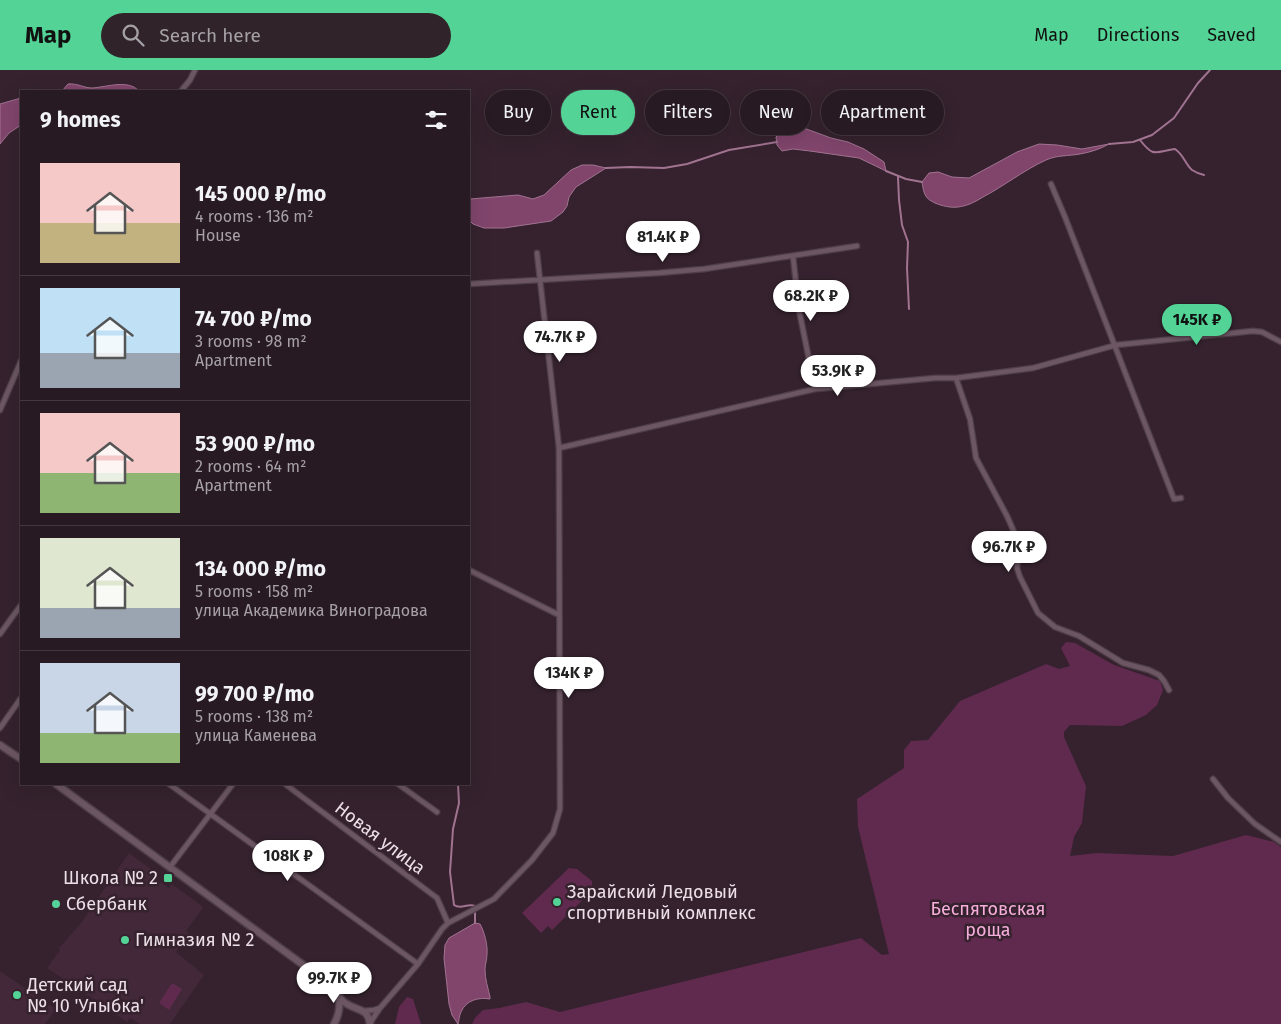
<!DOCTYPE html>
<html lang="en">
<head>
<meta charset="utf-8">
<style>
  body { margin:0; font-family:"Fira Sans",sans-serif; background:#30232a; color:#f1f3f6; height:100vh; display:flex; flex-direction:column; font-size:19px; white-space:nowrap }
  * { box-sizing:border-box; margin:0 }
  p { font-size:16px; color:#a5a1a5 }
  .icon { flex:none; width:28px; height:28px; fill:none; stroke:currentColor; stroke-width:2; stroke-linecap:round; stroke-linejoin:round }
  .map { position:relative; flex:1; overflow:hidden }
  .drawer { position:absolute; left:20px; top:20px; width:450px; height:695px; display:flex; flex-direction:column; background:#281a22; border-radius:0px; box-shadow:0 5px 20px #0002,0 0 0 1px #443840 }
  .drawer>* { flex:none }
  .guide { position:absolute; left:485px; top:20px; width:475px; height:45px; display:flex; gap:10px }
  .price { position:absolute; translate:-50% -42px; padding:0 11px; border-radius:18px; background:#fff; color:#222; font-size:16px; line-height:32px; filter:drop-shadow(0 1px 2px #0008) }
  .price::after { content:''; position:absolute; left:50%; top:30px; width:15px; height:11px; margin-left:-8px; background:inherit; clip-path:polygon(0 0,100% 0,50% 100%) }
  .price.on { background:#53d396; color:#111 }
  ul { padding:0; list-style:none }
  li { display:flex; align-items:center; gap:15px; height:125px; padding:0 20px }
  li+li { border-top:1px solid #443840 }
  li span { display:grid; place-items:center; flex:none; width:140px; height:100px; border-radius:0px; color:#555 }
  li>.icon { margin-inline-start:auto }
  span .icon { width:60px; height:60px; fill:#fffc; stroke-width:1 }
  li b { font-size:21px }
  h2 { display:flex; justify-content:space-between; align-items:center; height:60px; padding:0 20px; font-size:21px }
  .pill { padding:0 18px; border-radius:22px; background:#281a22; box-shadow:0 5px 20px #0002,0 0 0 1px #443840; font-size:18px; line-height:45px }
  .pill.on { background:#53d396; color:#111 }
  header { display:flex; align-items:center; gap:30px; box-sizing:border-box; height:70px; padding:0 25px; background:#53d396; color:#111 }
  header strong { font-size:24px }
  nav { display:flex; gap:28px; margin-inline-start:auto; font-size:18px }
  .search { width:350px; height:45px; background:#30232a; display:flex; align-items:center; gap:12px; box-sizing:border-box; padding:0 18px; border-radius:28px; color:#a5a1a5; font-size:19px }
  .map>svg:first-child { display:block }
</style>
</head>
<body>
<header>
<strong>Map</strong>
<div class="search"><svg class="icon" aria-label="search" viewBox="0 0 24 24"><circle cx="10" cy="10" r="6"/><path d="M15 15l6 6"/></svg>Search here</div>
<nav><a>Map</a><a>Directions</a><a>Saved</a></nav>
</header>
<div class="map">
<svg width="1281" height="954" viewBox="0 0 1281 954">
  <rect width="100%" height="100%" fill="#35222e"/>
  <path fill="#422838" d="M129,783L158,804L156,809L169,818L172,814L202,836L203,838L186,861L189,863L176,882L204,905L170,954H140L130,948L127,952L47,898L60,880L59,878L81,853Z
    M0,901L56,939L45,954H0Z"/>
  <path fill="#5f2a4d" d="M1066,572L1075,573L1114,595L1160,611L1163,620L1157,635L1146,645L1122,656L1070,655L1064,662V667L1086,716L1082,753L1074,767L1070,786L1097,783L1173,786L1246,765L1274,772L1281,777V954H472L475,948L483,940L499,938L526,932L560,942L861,868L882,885L889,884L858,757L857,729L904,698V680L911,671L928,670L960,631L1046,594L1059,599L1070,596L1061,578Z
    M569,798L577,799L592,811V821L552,860L548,856L541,863L522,843Z
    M172,913L182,919L169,940L159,933Z
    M407,927L413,929L421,954H395L399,937Z"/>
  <path fill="#81456c" stroke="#a17391" d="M68,14C77,13 84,18 92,18C107,17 128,9 139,21H62Z
    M21,28V55L9,63L0,74V34Z
    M801,57L831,68L848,72L864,79L884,92L886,101L859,88L810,81L793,79L782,81L777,75L776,67C784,59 791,58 801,57Z
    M1039,74L1057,75L1082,79L1109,74C1100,79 1091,82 1080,84C1069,86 1057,85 1046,90C1024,100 1004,116 983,127C975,132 967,136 958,137C951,138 942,136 935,133C924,128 924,123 922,112L929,103L938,102L952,107L969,108L1017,82Z
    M582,95H593L606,98L576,117L569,127L567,136L563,142L551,151L504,158H484L473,154L469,150V130L470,129L518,125L533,129L544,125L571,100Z
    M475,853L480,854C484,861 488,875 487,884C487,890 485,894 485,900C485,909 488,918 490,927V929C479,927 466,930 461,942C459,946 459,951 458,954L452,945L449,934L444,888L445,875L449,868Z"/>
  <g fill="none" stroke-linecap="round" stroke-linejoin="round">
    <path stroke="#a17391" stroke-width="2" d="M1140,70C1154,88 1155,82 1175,79C1184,85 1185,94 1192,100C1195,102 1200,104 1204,105
      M1109,74L1133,72L1152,65L1174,48L1198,13L1210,0
      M606,98L630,97L664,98L687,94L729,80L777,72
      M886,101L906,109L922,112
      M898,107L899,130L902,155L908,172L907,198L909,239
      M458,714L459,733L453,759L450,802L454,835C461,840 467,833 475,836V853"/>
    <defs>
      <path id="street" d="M181,21L190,10L195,0
        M1051,114L1065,147L1174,429L1181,428
        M793,186L799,240L815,319
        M469,214L658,203L704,199L857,176
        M956,308L970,349L976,388L1007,446L1019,473L1017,498L1020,507L1038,543L1055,557L1079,566L1123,593L1149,600L1159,605L1164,611L1169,620
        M0,340L21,291
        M559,378L815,319L935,308H956L1033,298L1116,275L1253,261L1262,262L1281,272
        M469,500L559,545
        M0,564L21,535
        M0,658L21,628
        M1213,709L1228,728L1255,754L1281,772
        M169,714L418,894
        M285,714L437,828L448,853
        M398,714L437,742
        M170,797L233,714
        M363,941L374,940L380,938
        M370,953L380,938L418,894L442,859L448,853L494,829L532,790L553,763L560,739L559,378L537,183"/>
      <path id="secondary" d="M0,675L21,689
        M56,714L332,916C336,921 339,928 344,932C355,941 368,937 370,954
        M334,954C339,945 340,938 339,927"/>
    </defs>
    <use href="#street" stroke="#4e3e48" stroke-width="7"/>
    <use href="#secondary" stroke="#4e3e48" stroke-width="9"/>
    <use href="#street" stroke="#6c5663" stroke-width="4.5"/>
    <use href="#secondary" stroke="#6c5663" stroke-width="6"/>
  </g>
  <g fill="#53d396" stroke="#35222e" stroke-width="2">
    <rect x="163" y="803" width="10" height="10" rx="2.5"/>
    <circle cx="557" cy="832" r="5"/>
    <circle cx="56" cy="834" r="5"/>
    <circle cx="125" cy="870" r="5"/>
    <circle cx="17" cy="925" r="5"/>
  </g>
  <g text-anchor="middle" stroke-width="5" stroke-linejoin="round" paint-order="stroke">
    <g font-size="18" fill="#ecdfe7" stroke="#35222e">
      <text transform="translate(380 768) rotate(37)" y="6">Новая улица</text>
    </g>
    <g font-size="18" fill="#ecdfe7" stroke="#35222e" text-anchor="start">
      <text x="158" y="814" text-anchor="end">Школа № 2</text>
      <text x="567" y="828">Зарайский Ледовый<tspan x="567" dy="21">спортивный комплекс</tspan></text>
      <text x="66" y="840">Сбербанк</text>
      <text x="135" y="876">Гимназия № 2</text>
      <text x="27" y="921">Детский сад<tspan x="27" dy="21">№ 10 'Улыбка'</tspan></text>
    </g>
    <g font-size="18" fill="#f6adda" stroke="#35222e">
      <text x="988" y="845">Беспятовская<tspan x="988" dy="21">роща</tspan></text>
    </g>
  </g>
</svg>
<b class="price" style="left:663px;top:193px">81.4K ₽</b>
<b class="price" style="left:811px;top:252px">68.2K ₽</b>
<b class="price on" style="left:1197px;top:276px">145K ₽</b>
<b class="price" style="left:560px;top:293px">74.7K ₽</b>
<b class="price" style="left:838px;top:327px">53.9K ₽</b>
<b class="price" style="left:1009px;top:503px">96.7K ₽</b>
<b class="price" style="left:569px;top:629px">134K ₽</b>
<b class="price" style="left:288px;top:812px">108K ₽</b>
<b class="price" style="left:334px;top:934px">99.7K ₽</b>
<div class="guide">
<a class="pill">Buy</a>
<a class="pill on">Rent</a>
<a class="pill">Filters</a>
<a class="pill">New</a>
<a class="pill">Apartment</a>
</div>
<section class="drawer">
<h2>9 homes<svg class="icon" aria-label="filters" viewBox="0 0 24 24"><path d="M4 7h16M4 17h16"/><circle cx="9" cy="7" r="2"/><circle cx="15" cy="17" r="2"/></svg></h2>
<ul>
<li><span style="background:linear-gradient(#f6c9c9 60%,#c2b280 0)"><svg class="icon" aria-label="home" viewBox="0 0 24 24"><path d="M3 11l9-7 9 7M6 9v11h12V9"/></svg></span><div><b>145 000 ₽/mo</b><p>4 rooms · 136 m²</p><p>House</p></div></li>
<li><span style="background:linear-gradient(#bfe0f5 65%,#9aa5b1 0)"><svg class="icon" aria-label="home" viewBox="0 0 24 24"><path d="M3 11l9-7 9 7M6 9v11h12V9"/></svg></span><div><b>74 700 ₽/mo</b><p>3 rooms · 98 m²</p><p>Apartment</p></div></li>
<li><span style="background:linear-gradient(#f6c9c9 60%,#8fb573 0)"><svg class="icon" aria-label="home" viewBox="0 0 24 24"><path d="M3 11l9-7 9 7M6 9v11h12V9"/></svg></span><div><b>53 900 ₽/mo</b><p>2 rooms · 64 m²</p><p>Apartment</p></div></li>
<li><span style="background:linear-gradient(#dfe7d0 70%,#9aa5b1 0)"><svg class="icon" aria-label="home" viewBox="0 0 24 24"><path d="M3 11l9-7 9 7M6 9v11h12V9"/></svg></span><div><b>134 000 ₽/mo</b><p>5 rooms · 158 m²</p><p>улица Академика Виноградова</p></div></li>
<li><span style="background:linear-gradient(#c9d6e8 70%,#8fb573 0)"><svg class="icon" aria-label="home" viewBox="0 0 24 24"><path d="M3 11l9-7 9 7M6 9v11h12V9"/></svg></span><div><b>99 700 ₽/mo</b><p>5 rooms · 138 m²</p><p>улица Каменева</p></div></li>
</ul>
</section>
</div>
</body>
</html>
